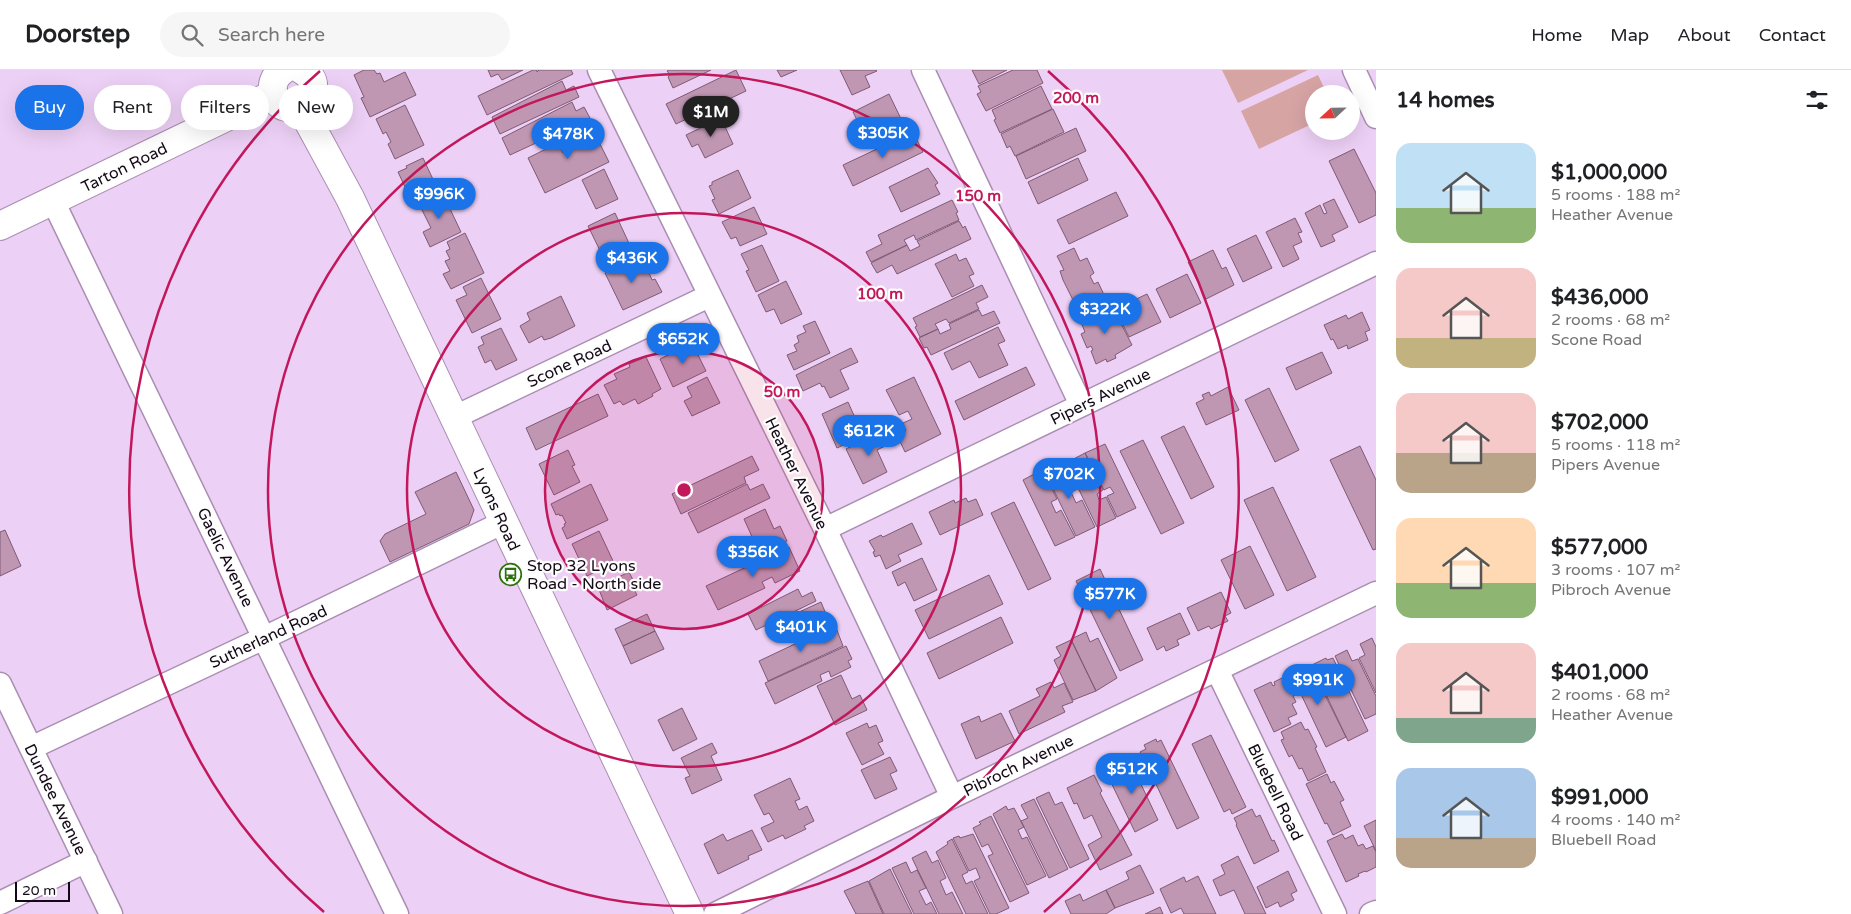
<!DOCTYPE html>
<html lang="en">
<head>
<meta charset="utf-8">
<style>
  body { margin:0; font-family:"Varela Round",sans-serif; background:#f6f6f6; color:#202124; height:100vh; display:flex; flex-direction:column; font-size:19px; white-space:nowrap }
  * { box-sizing:border-box; margin:0 }
  p { font-size:16px; color:#757577 }
  .icon { flex:none; width:28px; height:28px; fill:none; stroke:currentColor; stroke-width:2; stroke-linecap:round; stroke-linejoin:round }
  .map { position:relative; flex:1; overflow:hidden }
  .side { display:flex; flex-direction:column; background:#fff; width:475px }
  .side>* { flex:none }
  .hud { position:absolute; left:15px; top:15px; width:475px; height:45px; display:flex; gap:10px }
  .needle { width:32px; rotate:248deg }
  .controls { position:absolute; left:1305px; top:15px; display:grid; gap:10px }
  .controls a { display:grid; place-items:center; width:55px; height:55px; border-radius:50%; background:#fff; box-shadow:0 5px 20px #0002; font-size:25px }
  .scale { position:absolute; left:15px; bottom:12px; width:55px; box-sizing:border-box; padding-left:5px; border:2px solid #130916; border-top:0; font-size:14px; line-height:18px; white-space:nowrap; color:#130916; -webkit-text-stroke:4px #fdfdfd; paint-order:stroke }
  .price { position:absolute; translate:-50% -42px; padding:0 11px; border-radius:18px; background:#1a73e8; color:#fff; font-size:16px; line-height:32px; filter:drop-shadow(0 1px 2px #0008) }
  .price::after { content:''; position:absolute; left:50%; top:30px; width:15px; height:11px; margin-left:-8px; background:inherit; clip-path:polygon(0 0,100% 0,50% 100%) }
  .price.current { background:#222; color:#fff }
  ul { padding:0; list-style:none }
  li { display:flex; align-items:center; gap:15px; height:125px; padding:0 20px }
  li span { display:grid; place-items:center; flex:none; width:140px; height:100px; border-radius:15px; color:#555 }
  li>.icon { margin-inline-start:auto }
  span .icon { width:60px; height:60px; fill:#fffc; stroke-width:1 }
  li b { font-size:21px }
  h2 { display:flex; justify-content:space-between; align-items:center; height:60px; padding:0 20px; font-size:21px }
  .pill { padding:0 18px; border-radius:22px; background:#fff; box-shadow:0 5px 20px #0002; font-size:18px; line-height:45px }
  .pill.current { background:#1a73e8; color:#fff }
  header { display:flex; align-items:center; gap:30px; box-sizing:border-box; height:70px; padding:0 25px; background:#fff; border-bottom:1px solid #e0e0e0 }
  header strong { font-size:24px }
  nav { display:flex; gap:28px; margin-inline-start:auto; font-size:18px }
  .search { width:350px; height:45px; background:#f6f6f6; display:flex; align-items:center; gap:12px; box-sizing:border-box; padding:0 18px; border-radius:28px; color:#757577; font-size:19px }
  main { display:flex; flex:1; min-height:0 }
  .map>svg:first-child { display:block }
</style>
</head>
<body>
<header>
<strong>Doorstep</strong>
<div class="search"><svg class="icon" aria-label="search" viewBox="0 0 24 24"><circle cx="10" cy="10" r="6"/><path d="M15 15l6 6"/></svg>Search here</div>
<nav><a>Home</a><a>Map</a><a>About</a><a>Contact</a></nav>
</header>
<main>
<div class="map">
<svg width="1376" height="844" viewBox="0 0 1376 844">
  <rect width="100%" height="100%" fill="#edd0f6"/>
  <path fill="#d7a4a4" d="M1222,0H1308L1238,33Z
    M1318,5L1327,24H1314V53L1259,79L1241,41Z"/>
  <path fill="#c097b3" stroke="#7f5a74" d="M364,0H374L377,4L380,3L384,12L405,2L416,25L370,47L361,28L364,27L354,5Z
    M488,0H523L502,10L498,4L491,7Z
    M533,0H537V2L539,0H571L573,4L487,45L478,26Z
    M711,0L673,18L668,7L670,5L667,1L669,0Z
    M736,0L746,21L676,54L666,34Z
    M777,0H797L781,7Z
    M840,0H876L877,1L865,6L870,17L852,25Z
    M972,0H1007L979,14Z
    M1013,0H1037L1043,13L986,41L977,24L981,22L978,16Z
    M562,11L566,20L574,16L579,27L500,64L492,47Z
    M1041,16L1052,39L1000,63L994,50L996,49L992,40Z
    M889,24L903,53L867,70L853,42Z
    M572,32L576,41L584,37L590,48L510,85L502,68Z
    M405,35L424,75L395,89L388,74L391,72L386,62L383,64L376,49Z
    M1053,39L1064,62L1015,86L1010,76L1007,78L1001,64Z
    M721,48L733,74L705,88L698,74L692,77L686,65Z
    M583,54L591,69L596,66L609,92L545,123L528,88L558,73L563,83L571,79L563,63Z
    M1076,58L1086,81L1026,109L1016,86Z
    M913,62L923,82L853,116L843,95Z
    M1354,79L1376,123V145L1359,153L1329,91Z
    M423,88L438,120L412,132L398,102L407,98L406,96Z
    M1078,88L1088,110L1038,134L1028,112Z
    M928,98L938,113L935,115L940,124L901,142L889,117Z
    M604,99L618,129L596,139L582,110Z
    M738,100L751,128L719,144L712,130L715,129L709,116L712,115V112Z
    M442,122L461,162L430,177L423,162L431,158L422,140L426,138L423,131Z
    M1116,122L1128,146L1069,174L1057,150Z
    M1334,129L1348,157L1332,165L1335,171L1321,177L1305,143L1320,135L1324,144L1327,143L1323,134Z
    M952,130L958,142L956,143L959,150L916,170L914,165L904,170L907,175L871,192L866,182L882,174L878,165Z
    M754,137L767,164L740,176L736,167L731,169L722,152Z
    M615,143L633,182L607,195L588,156Z
    M1295,148L1302,162L1298,163L1302,172L1293,176L1299,189L1283,197L1266,162Z
    M959,151L963,158L965,156L971,169L897,204L892,195L877,203L871,193L907,175L910,181L920,176L917,171Z
    M465,163L484,203L451,219L443,204L450,201L445,191L450,189L446,181L450,179L447,172Z
    M1256,165L1272,198L1243,212L1227,179Z
    M762,175L779,211L756,222L746,201L749,200L741,184Z
    M1074,178L1080,191L1087,188L1094,203L1090,206L1094,214L1098,212L1106,229L1079,242L1063,210L1060,201L1064,200L1057,186Z
    M1213,180L1222,199L1226,197L1234,215L1206,229L1188,192Z
    M956,184L959,191L966,188L974,204L969,206L974,216L952,227L935,194Z
    M639,190L644,200L647,198L652,210L655,209L662,222L623,240L605,203L626,192L628,195Z
    M1187,204L1201,233L1170,248L1156,219Z
    M481,208L501,249L472,263L456,230L467,225L463,217Z
    M786,211L802,244L781,254L774,239L766,242L758,225Z
    M982,215L988,227L976,233L979,239L949,253L946,249L935,254L938,259L920,267L915,257L917,256L913,248Z
    M1147,224L1161,252L1129,267L1115,239Z
    M561,226L575,256L551,268L544,270L542,266L529,273L520,256L530,250L527,243Z
    M1112,236L1132,275L1115,285L1116,288L1107,292L1106,289L1096,294L1091,281L1093,280L1091,276L1087,278L1081,264L1085,262L1080,250Z
    M979,240L982,246L994,241L1000,253L931,285L927,277L924,278L919,268L938,259L940,264L951,259L949,254Z
    M1362,242L1370,260L1365,262L1368,270L1348,279L1347,275L1338,279L1333,269L1331,270L1324,255L1346,245L1348,249Z
    M815,251L830,283L794,300L787,285L797,281L794,275L799,272L797,266L806,262L803,256Z
    M998,257L1005,271L998,274L1008,295L979,308L970,291L952,300L944,283Z
    M501,258L517,290L496,300L491,290L485,293L478,277L484,274L481,267Z
    M692,273L706,301L673,317L660,289Z
    M851,278L858,292L840,300L849,319L830,328L824,316L822,317L820,313L803,321L796,305Z
    M1322,282L1332,303L1296,320L1286,298Z
    M646,287L661,319L652,324L653,326L638,334L635,329L623,335L620,331L614,334L604,315L617,309L614,304L630,297L629,294Z
    M1026,297L1035,315L964,350L955,331Z
    M707,307L720,333L692,346L684,331L692,327L687,317Z
    M914,307L941,364L905,382L897,365L906,361L903,353L912,349L908,341L899,345L886,320Z
    M1228,317L1239,340L1206,355L1196,333L1204,329L1202,325L1209,322L1211,326Z
    M1269,318L1299,380L1275,392L1245,330Z
    M598,324L608,346L536,380L526,358Z
    M848,332L860,359H862L865,365L837,378L822,344Z
    M1184,356L1214,417L1191,429L1161,367Z
    M883,361L889,374L877,380L887,402L863,414L846,379Z
    M1143,370L1184,453L1161,464L1120,381Z
    M1105,374L1136,438L1117,447L1107,426L1114,423L1110,417L1104,420L1085,383Z
    M1360,376L1376,410V479L1373,480L1330,390Z
    M568,380L575,395L572,396L580,412L554,425L539,394Z
    M1085,383L1103,420L1097,424L1099,430L1106,427L1116,448L1097,457L1066,393Z
    M752,386L759,400L744,407L746,413L681,444L672,424Z
    M1057,393L1062,404L1068,401L1077,419L1071,422L1076,433L1082,430L1095,457L1076,466L1044,400Z
    M456,402L474,440L469,454L390,492L380,471L385,464L426,444L415,422Z
    M1036,403L1042,414L1048,411L1057,429L1051,432L1056,443L1061,440L1075,467L1055,476L1023,410Z
    M591,414L608,450L567,469L562,458L565,456L564,454L566,453L562,445L560,446L559,444L556,445L551,434Z
    M747,414L750,420L763,414L770,428L698,463L688,443Z
    M1273,417L1316,507L1287,521L1244,430Z
    M966,428L968,432L976,429L983,445L940,465L929,442L954,430L955,433Z
    M1014,432L1051,509L1028,520L991,443Z
    M765,439L774,459L780,456L787,471L757,485L751,470L753,469L744,449Z
    M912,453L922,474L898,485L901,491L886,499L880,485L875,487L873,482L875,481L869,471L881,465L883,467Z
    M5,460L21,496L0,506V462Z
    M599,461L614,493L587,506L572,474Z
    M1250,476L1274,525L1245,539L1221,490Z
    M789,477L800,501L775,513L772,507L762,512L765,518L718,540L706,516Z
    M922,488L937,520L914,531L905,512L898,516L892,502Z
    M1100,499L1143,590L1120,601L1076,511Z
    M629,502L635,514L632,515L637,525L607,540L598,517Z
    M989,505L1003,534L929,569L915,540Z
    M798,519L802,527L812,522L816,531L756,560L748,544Z
    M1221,522L1231,543L1225,546L1228,551L1211,559L1209,556L1198,561L1187,538Z
    M821,532L828,549L825,550L828,557L797,572L786,548Z
    M1180,543L1190,564L1177,570L1179,575L1166,581L1164,576L1157,580L1147,558Z
    M647,544L655,561L623,576L615,559Z
    M1001,547L1013,573L939,609L927,583Z
    M835,555L843,576L768,611L759,591Z
    M655,561L664,579L631,594L623,576Z
    M1086,562L1090,572L1098,568L1117,608L1096,621L1071,569Z
    M1372,568L1376,577V623L1359,588L1365,585L1360,574Z
    M1071,570L1096,621L1073,630L1054,590L1061,586L1056,577Z
    M846,576L852,589L848,591L851,597L831,607L829,601L820,605L822,611L775,634L765,613Z
    M1347,580L1352,591L1358,589L1376,626V644L1365,649L1335,586Z
    M1326,588L1327,590L1333,588L1342,607L1336,609L1339,616L1345,613L1368,661L1348,671L1312,595Z
    M1305,596L1307,600L1312,597L1321,616L1316,618L1320,627L1325,625L1346,667L1326,677L1291,603Z
    M1290,604L1299,623L1293,626L1296,632L1292,634L1297,644L1288,648L1291,654L1274,662L1254,620L1271,612L1273,616L1275,615L1274,612Z
    M841,605L852,629L860,625L867,640L835,655L817,616Z
    M1051,612L1054,618L1064,613L1073,632L1062,636L1065,642L1019,664L1009,641L1040,626L1036,619Z
    M682,638L697,669L673,681L658,650Z
    M1001,643L1015,671L976,689L961,654L979,646L981,652Z
    M1301,652L1305,660L1308,659L1317,677L1315,678L1326,702L1308,711L1302,698L1299,699L1292,685L1289,687L1281,670L1284,669L1281,662Z
    M867,653L869,658L876,655L883,671L878,673L884,684L862,695L846,663Z
    M1211,665L1246,737L1232,744L1230,739L1224,742L1192,674Z
    M1156,669L1157,672L1161,670L1199,748L1177,759L1155,712L1161,710L1156,699L1149,702L1140,682L1146,679L1144,675Z
    M712,673L717,683L711,686L722,710L692,724L685,708L690,706L681,688Z
    M890,687L897,701L890,704L897,719L875,729L861,700Z
    M1129,689L1158,750L1135,762L1105,700Z
    M1327,704L1331,713L1334,711L1344,730L1340,732L1351,756L1333,765L1327,753L1325,754L1306,714Z
    M1094,705L1102,721L1100,723L1132,785L1100,800L1088,775L1102,767L1092,745L1084,749L1077,733L1074,734L1067,718Z
    M790,708L800,729L795,731L799,740L807,736L814,751L804,756L806,759L785,769L783,765L768,772L761,758L774,752L769,743L764,745L754,725Z
    M1049,722L1055,735L1062,732L1089,789L1070,798L1036,728Z
    M1034,729L1068,799L1049,808L1021,751L1028,748L1021,735Z
    M1006,736L1008,740L1014,738L1024,757L1018,760L1022,769L1027,767L1046,806L1027,815L993,744Z
    M1252,739L1256,747L1260,745L1272,771L1274,770L1279,781L1254,794L1236,755L1237,754L1234,748Z
    M991,746L1029,823L1010,832L988,786L993,784L988,774L982,777L973,758L981,754L979,752Z
    M1376,750V781L1364,756Z
    M752,760L762,780L748,786L749,789L718,804L704,774L723,764L727,771Z
    M973,764L1009,838L996,844H990L974,811L980,808L976,798L969,801L953,768L959,766L960,768Z
    M1342,764L1345,769L1353,765L1358,776L1363,774L1366,779L1373,776L1376,782V797L1366,802L1365,801L1358,804L1359,806L1346,812L1327,771Z
    M952,769L968,802L962,805L966,814L972,811L988,844H966L936,782L948,774L947,772Z
    M926,781L932,793L938,790L946,808L940,811L946,825L952,822L963,844H939L912,788Z
    M1238,786L1266,844H1245L1234,820L1220,826L1213,810L1225,804L1221,795Z
    M906,792L911,803L917,800L926,818L919,821L926,835L931,832L937,844H914L892,798Z
    M1140,795L1154,823L1115,838L1106,820L1129,809L1126,802Z
    M890,799L912,844H884L869,811Z
    M1288,801L1297,821L1291,824L1294,830L1280,837L1278,832L1266,838L1257,817Z
    M1198,806L1216,844H1184L1181,838L1171,843L1160,819L1184,807L1186,812Z
    M868,811L883,844H856L844,821Z
    M1106,820L1115,838L1106,844H1071L1065,831L1080,824L1083,831Z
    M1160,837L1163,844H1145Z"/>
  <g fill="none" stroke-linecap="round" stroke-linejoin="round">
    <defs>
      <path id="street" d="M599,0L825,459L952,727
        M923,0L1081,335
        M1354,0L1376,47
        M53,131L397,844
        M455,347L709,226
        M825,459L1376,193
        M1217,600L1335,844
        M0,614L111,844
        M31,678L264,568L504,452
        M0,833L86,791
        M715,844L952,727L1376,523
        M1371,844L1376,842"/>
      <path id="secondary" d="M283,0C276,5 272,12 273,20C279,60 337,21 302,0
        M300,36L350,128L690,844
        M0,156L274,24"/>
    </defs>
    <use href="#street" stroke="#aa8eb2" stroke-width="25"/>
    <use href="#secondary" stroke="#aa8eb2" stroke-width="30"/>
    <use href="#street" stroke="#fff" stroke-width="22"/>
    <use href="#secondary" stroke="#fff" stroke-width="28"/>
  </g>
  <circle cx="684" cy="420" r="139" fill="#c2185b" fill-opacity=".12"/>
  <g fill="none" stroke="#c2185b" stroke-width="2.5">
    <circle cx="684" cy="420" r="139"/>
    <circle cx="684" cy="420" r="277"/>
    <circle cx="684" cy="420" r="416"/>
    <path d="M324 842A555 555 0 0 1 320 1M1048 1A555 555 0 0 1 1044 842"/>
  </g>
  <defs>
    <symbol id="bus-ring" viewBox="-11 -11 22 22"><circle r="9.5" fill="#fdfdfd" stroke="#2d710e" stroke-width="1.5"/><path d="M-5-6H5V4H4V6H2V4H-2V6H-4V4H-5ZM-3.5-4V0h7V-4ZM-3.5 1.2v1.5H-2V1.2ZM2 1.2v1.5H3.5V1.2Z" fill="#2d710e"/></symbol>
  </defs>
  <g fill-rule="evenodd">
    <use href="#bus-ring" x="498" y="492" width="25" height="25"/>
  </g>
  <g text-anchor="middle" stroke-width="4.5" stroke-linejoin="round" paint-order="stroke">
    <g font-size="16" fill="#130916" stroke="#fdfdfd">
      <text transform="translate(124 97) rotate(-26)" y="6">Tarton Road</text>
      <text transform="translate(569 293) rotate(-25)" y="6">Scone Road</text>
      <text transform="translate(1100 326) rotate(-26)" y="6">Pipers Avenue</text>
      <text transform="translate(797 403) rotate(64)" y="6">Heather Avenue</text>
      <text transform="translate(497 439) rotate(65)" y="6">Lyons Road</text>
      <text transform="translate(226 487) rotate(64)" y="6">Gaelic Avenue</text>
      <text transform="translate(268 566) rotate(-25)" y="6">Sutherland Road</text>
      <text transform="translate(1018 695) rotate(-26)" y="6">Pibroch Avenue</text>
      <text transform="translate(1276 722) rotate(64)" y="6">Bluebell Road</text>
      <text transform="translate(56 729) rotate(64)" y="6">Dundee Avenue</text>
    </g>
    <g font-size="16" fill="#130916" stroke="#fdfdfd" text-anchor="start">
      <text x="527" y="501">Stop 32 Lyons<tspan x="527" dy="18">Road - North side</tspan></text>
    </g>
  </g>
  <circle cx="684" cy="420" r="8" fill="#c2185b" stroke="#fdfdfd" stroke-width="2.5"/>
  <g font-size="15" text-anchor="middle" font-weight="bold" fill="#c2185b" stroke="#fdfdfd" stroke-width="4.5" stroke-linejoin="round" paint-order="stroke">
    <text x="1076" y="33">200 m</text>
    <text x="978" y="131">150 m</text>
    <text x="880" y="229">100 m</text>
    <text x="782" y="327">50 m</text>
  </g>
</svg>
<div class="controls">
<a><svg class="needle" viewBox="-14 -14 28 28"><path d="M0-13l5 13h-10z" fill="#e53935"/><path d="M0 13l5-13h-10z" fill="#757577"/></svg></a>
</div>
<div class="scale">20 m</div>
<b class="price current" style="left:711px;top:68px">$1M</b>
<b class="price" style="left:883px;top:89px">$305K</b>
<b class="price" style="left:568px;top:90px">$478K</b>
<b class="price" style="left:439px;top:150px">$996K</b>
<b class="price" style="left:632px;top:214px">$436K</b>
<b class="price" style="left:1105px;top:265px">$322K</b>
<b class="price" style="left:683px;top:295px">$652K</b>
<b class="price" style="left:869px;top:387px">$612K</b>
<b class="price" style="left:1069px;top:430px">$702K</b>
<b class="price" style="left:753px;top:508px">$356K</b>
<b class="price" style="left:1110px;top:550px">$577K</b>
<b class="price" style="left:801px;top:583px">$401K</b>
<b class="price" style="left:1318px;top:636px">$991K</b>
<b class="price" style="left:1132px;top:725px">$512K</b>
<div class="hud">
<a class="pill current">Buy</a>
<a class="pill">Rent</a>
<a class="pill">Filters</a>
<a class="pill">New</a>
</div>
</div>
<section class="side">
<h2>14 homes<svg class="icon" aria-label="filters" viewBox="0 0 24 24"><path d="M4 7h16M4 17h16"/><circle cx="9" cy="7" r="2"/><circle cx="15" cy="17" r="2"/></svg></h2>
<ul>
<li><span style="background:linear-gradient(#bfe0f5 65%,#8fb573 0)"><svg class="icon" aria-label="home" viewBox="0 0 24 24"><path d="M3 11l9-7 9 7M6 9v11h12V9"/></svg></span><div><b>$1,000,000</b><p>5 rooms · 188 m²</p><p>Heather Avenue</p></div></li>
<li><span style="background:linear-gradient(#f6c9c9 70%,#c2b280 0)"><svg class="icon" aria-label="home" viewBox="0 0 24 24"><path d="M3 11l9-7 9 7M6 9v11h12V9"/></svg></span><div><b>$436,000</b><p>2 rooms · 68 m²</p><p>Scone Road</p></div></li>
<li><span style="background:linear-gradient(#f6c9c9 60%,#b9a48a 0)"><svg class="icon" aria-label="home" viewBox="0 0 24 24"><path d="M3 11l9-7 9 7M6 9v11h12V9"/></svg></span><div><b>$702,000</b><p>5 rooms · 118 m²</p><p>Pipers Avenue</p></div></li>
<li><span style="background:linear-gradient(#ffd9b3 65%,#8fb573 0)"><svg class="icon" aria-label="home" viewBox="0 0 24 24"><path d="M3 11l9-7 9 7M6 9v11h12V9"/></svg></span><div><b>$577,000</b><p>3 rooms · 107 m²</p><p>Pibroch Avenue</p></div></li>
<li><span style="background:linear-gradient(#f6c9c9 75%,#7fa58c 0)"><svg class="icon" aria-label="home" viewBox="0 0 24 24"><path d="M3 11l9-7 9 7M6 9v11h12V9"/></svg></span><div><b>$401,000</b><p>2 rooms · 68 m²</p><p>Heather Avenue</p></div></li>
<li><span style="background:linear-gradient(#a9c7e8 70%,#b9a48a 0)"><svg class="icon" aria-label="home" viewBox="0 0 24 24"><path d="M3 11l9-7 9 7M6 9v11h12V9"/></svg></span><div><b>$991,000</b><p>4 rooms · 140 m²</p><p>Bluebell Road</p></div></li>
</ul>
</section>
</main>
</body>
</html>
